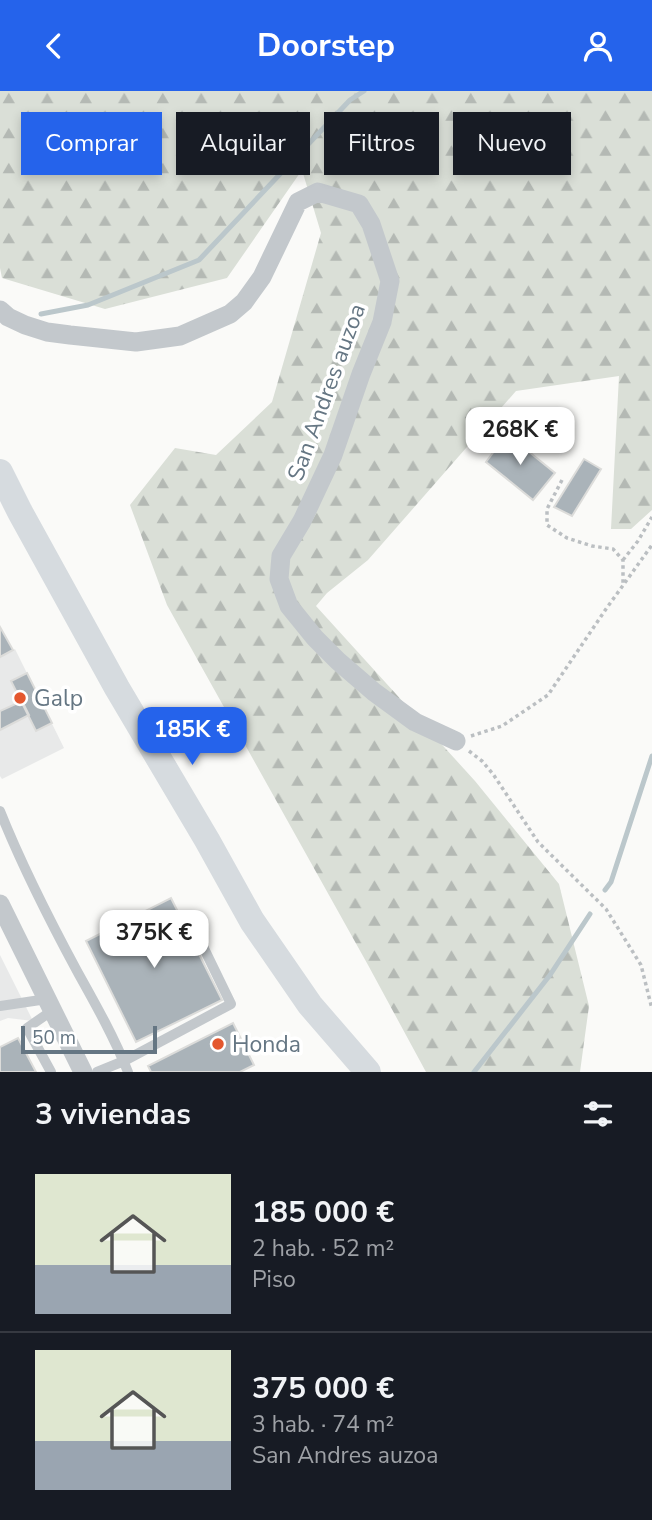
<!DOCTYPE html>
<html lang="es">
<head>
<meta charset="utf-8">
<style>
  body { margin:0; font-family:"Nunito Sans",sans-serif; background:#242831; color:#f1f3f6; height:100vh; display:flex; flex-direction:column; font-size:26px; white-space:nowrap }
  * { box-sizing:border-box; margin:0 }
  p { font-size:23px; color:#9ea1a6 }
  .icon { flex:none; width:38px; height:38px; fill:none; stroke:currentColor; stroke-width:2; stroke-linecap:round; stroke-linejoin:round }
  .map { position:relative; height:981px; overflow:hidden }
  .sheet { display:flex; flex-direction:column; background:#171b24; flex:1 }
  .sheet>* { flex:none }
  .hud { position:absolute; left:21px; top:21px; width:611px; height:63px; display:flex; gap:14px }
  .scale { position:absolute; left:21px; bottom:18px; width:136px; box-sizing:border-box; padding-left:7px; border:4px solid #657683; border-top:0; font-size:19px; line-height:24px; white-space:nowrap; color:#657683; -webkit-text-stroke:5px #fff; paint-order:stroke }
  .price { position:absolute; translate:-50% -60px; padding:0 16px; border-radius:14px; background:#fff; color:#222; font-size:23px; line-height:46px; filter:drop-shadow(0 2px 4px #0008) }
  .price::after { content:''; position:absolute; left:50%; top:42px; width:21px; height:16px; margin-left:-10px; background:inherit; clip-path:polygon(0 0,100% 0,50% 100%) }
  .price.active { background:#2563eb; color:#fff }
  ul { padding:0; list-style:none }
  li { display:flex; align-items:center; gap:21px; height:175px; padding:0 35px }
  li+li { border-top:2px solid #363941 }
  li span { display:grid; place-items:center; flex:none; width:196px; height:140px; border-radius:0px; color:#555 }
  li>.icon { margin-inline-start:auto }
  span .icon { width:84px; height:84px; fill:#fffc; stroke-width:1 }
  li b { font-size:30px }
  h2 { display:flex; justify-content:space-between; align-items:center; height:84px; padding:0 35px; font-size:30px }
  .pill { padding:0 24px; border-radius:0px; background:#171b24; box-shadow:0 4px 10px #0003; font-size:24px; line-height:63px }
  .pill.active { background:#2563eb; color:#fff }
  header { display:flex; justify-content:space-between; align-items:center; height:91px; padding:0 35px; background:#2563eb; color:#fff; font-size:32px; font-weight:700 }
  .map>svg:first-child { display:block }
</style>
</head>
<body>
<header><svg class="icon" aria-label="back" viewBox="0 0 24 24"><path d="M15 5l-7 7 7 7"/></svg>Doorstep<svg class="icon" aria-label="person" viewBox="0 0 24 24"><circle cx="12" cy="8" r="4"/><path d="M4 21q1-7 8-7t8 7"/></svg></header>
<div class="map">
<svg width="652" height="981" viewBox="0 0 652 981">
  <defs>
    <pattern id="forest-firs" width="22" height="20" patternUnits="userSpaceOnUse" patternTransform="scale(1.75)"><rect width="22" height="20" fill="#dadfd7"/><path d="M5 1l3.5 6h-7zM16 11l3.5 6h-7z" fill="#b4b9b4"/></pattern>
  </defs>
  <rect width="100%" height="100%" fill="#fafaf8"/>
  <path fill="#e8e9e9" d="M15,558L64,657L2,688L0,685V566Z
    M0,864L33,930L8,927L0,930Z"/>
  <path fill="url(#forest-firs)" d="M0,0H652V419L631,438H611L619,285L516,300L368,469L327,502L316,515L475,690L559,793L589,915L580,981H426L368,874L167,514L130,414L175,357L216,364L272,311L321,142L302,79L227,187L105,218L2,187L0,177Z"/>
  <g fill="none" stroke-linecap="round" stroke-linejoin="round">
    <path stroke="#bbc7cb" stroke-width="5" d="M41,223L88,214L199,169L350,9L364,0
      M605,799L611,791L652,665
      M474,981L550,884L590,823"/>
  </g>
  <path fill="#aab3b9" stroke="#dcdcda" stroke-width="2" d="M507,343L555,382L533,409L486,371Z
    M584,368L601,378L572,425L554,416Z
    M0,536L13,559L0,566Z
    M27,582L52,632L36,640L11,590Z
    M22,610L29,624L0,639V620Z
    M171,807L222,909L136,951L86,850Z
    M233,932L254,974L240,981H151L148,975Z
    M18,947L36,981H0V956Z"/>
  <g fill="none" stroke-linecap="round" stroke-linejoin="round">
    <path stroke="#bbbfc2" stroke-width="3.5" stroke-dasharray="3.5 3.5" stroke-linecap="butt" d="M562,389L547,418V434L567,447L592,455L613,458L623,469V492
      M623,469L638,450L652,426
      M471,645L502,635L548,604L606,518L652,454
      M469,660L482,670L493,683L538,751L606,818L641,874L652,918"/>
    <path stroke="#c3c8cc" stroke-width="10" d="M0,720C22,775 49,828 77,880C96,914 114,946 128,981
      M0,915L47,908
      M51,981L27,937L53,919
      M97,981L124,970L231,913L196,841"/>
    <path stroke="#c3c8cc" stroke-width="19" d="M0,219L8,226L25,234L47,241L70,244L136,251L180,245L230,223L244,211L262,186L298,111L318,101L359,113L371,133L390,190L382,231L361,283L333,364L302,430L281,465L279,488L289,515L315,547L338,570L374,601L415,631L456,650
      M0,813L83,981"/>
    <path stroke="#d6dbdf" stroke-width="26" d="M0,381L20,421L117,597L207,749L252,830L310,914L368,981"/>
  </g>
  <g fill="#e4572e" stroke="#fff" stroke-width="2.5">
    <circle cx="20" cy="607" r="7"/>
    <circle cx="218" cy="953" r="7"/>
  </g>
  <g text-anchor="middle" stroke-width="7" stroke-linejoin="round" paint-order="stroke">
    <g font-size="23" fill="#657683" stroke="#fff">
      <text transform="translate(326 301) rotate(-70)" y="8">San Andres auzoa</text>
    </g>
    <g font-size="23" fill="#657683" stroke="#fff" text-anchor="start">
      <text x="34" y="615">Galp</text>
      <text x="232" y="961">Honda</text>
    </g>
  </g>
</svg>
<div class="scale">50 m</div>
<b class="price" style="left:520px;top:376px">268K €</b>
<b class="price active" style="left:192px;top:676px">185K €</b>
<b class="price" style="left:154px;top:879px">375K €</b>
<div class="hud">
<a class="pill active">Comprar</a>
<a class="pill">Alquilar</a>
<a class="pill">Filtros</a>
<a class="pill">Nuevo</a>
</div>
</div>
<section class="sheet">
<h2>3 viviendas<svg class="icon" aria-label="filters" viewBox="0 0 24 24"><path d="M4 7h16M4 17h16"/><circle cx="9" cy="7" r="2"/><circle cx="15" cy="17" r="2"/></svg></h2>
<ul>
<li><span style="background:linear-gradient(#dfe7d0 65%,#9aa5b1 0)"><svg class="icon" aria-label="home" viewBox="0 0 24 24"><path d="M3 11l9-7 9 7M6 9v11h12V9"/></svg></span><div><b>185 000 €</b><p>2 hab. · 52 m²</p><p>Piso</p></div></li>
<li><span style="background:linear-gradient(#dfe7d0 65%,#9aa5b1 0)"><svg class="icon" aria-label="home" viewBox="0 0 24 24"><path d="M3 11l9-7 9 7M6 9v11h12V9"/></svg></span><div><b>375 000 €</b><p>3 hab. · 74 m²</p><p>San Andres auzoa</p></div></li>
</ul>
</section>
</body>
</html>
